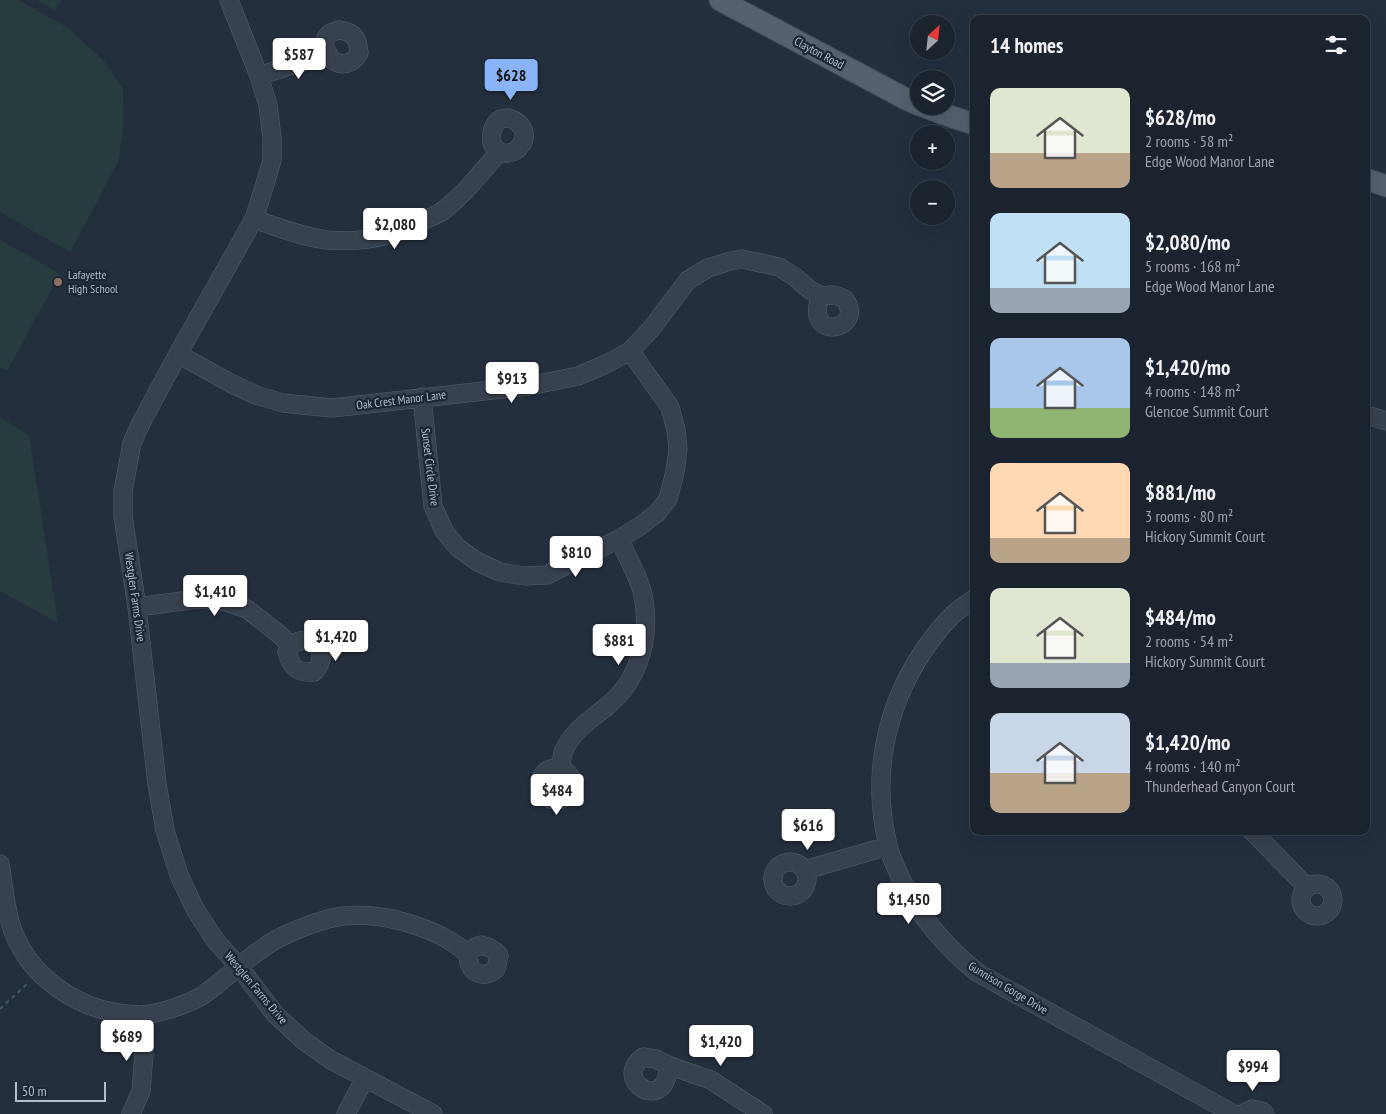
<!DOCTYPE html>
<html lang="en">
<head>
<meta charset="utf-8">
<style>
  body { margin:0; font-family:"PT Sans Narrow",sans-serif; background:#242b36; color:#f1f3f6; height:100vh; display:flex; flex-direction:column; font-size:19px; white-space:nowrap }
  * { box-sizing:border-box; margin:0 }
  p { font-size:16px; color:#a0a4aa }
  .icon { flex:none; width:28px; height:28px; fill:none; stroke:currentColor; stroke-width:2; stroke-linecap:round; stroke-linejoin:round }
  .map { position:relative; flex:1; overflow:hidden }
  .panel { position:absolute; left:970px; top:15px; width:400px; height:820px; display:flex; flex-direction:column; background:#1b232e; border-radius:10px; box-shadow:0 5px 20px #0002,0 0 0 1px #39404a }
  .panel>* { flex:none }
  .needle { width:32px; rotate:27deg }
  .buttons { position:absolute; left:910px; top:15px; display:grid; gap:10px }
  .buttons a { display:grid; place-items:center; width:45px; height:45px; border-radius:50%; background:#1b232e; box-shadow:0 5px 20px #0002,0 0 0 1px #39404a; font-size:25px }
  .scale { position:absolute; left:15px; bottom:12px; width:91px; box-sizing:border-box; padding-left:5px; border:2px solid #b4bcc9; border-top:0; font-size:14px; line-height:18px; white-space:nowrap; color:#b4bcc9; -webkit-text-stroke:4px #1d2633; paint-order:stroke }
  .price { position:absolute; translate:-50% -42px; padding:0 11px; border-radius:5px; background:#fff; color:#222; font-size:16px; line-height:32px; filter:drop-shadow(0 1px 2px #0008) }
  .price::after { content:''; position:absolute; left:50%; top:30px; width:15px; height:11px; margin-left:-8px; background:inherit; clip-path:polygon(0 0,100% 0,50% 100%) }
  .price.current { background:#8ab4f8; color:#111 }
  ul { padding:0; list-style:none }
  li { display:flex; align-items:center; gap:15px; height:125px; padding:0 20px }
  li span { display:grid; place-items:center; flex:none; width:140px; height:100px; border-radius:10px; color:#555 }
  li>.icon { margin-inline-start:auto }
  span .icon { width:60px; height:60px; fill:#fffc; stroke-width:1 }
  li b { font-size:21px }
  h2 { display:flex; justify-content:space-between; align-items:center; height:60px; padding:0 20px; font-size:21px }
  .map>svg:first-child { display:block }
</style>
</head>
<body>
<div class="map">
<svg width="1386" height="1114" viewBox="0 0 1386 1114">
  <rect width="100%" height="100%" fill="#242f3e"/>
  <path fill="#263c3f" d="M0,0H19L69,29L103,60L123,89L124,124L118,162L70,252L0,212Z
    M37,0H61L56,10Z
    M0,240L60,274L7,371L0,367Z
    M0,417L29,435L58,623L0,591Z"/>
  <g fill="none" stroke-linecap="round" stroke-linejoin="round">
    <defs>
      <path id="minor" d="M229,0L259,76L268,105L272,138V160L265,184L254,219L178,354L141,423L132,443L123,491V516L137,607L157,784L165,830L179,875L195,909L215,940L239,967L275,1014L304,1041L331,1060L433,1114
        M339,30C354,32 358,38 359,53C343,80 315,50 328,35C331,32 335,31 339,30Z
        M259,76L328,53
        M509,118C521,122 529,133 521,145C516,154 500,157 494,147C489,139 492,123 501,119C504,118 507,118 509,118Z
        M254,219C277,227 303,237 327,240C362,243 397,236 427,219C433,216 439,214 444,210C465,193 482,172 499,152
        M832,295C839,296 846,298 848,305C857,325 824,337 818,316C816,309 819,302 820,296Z
        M178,354L232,384L256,395L283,403L332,408L529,386L578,376L606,364L630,351L651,329L688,280L708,268L731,261L742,259L779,267L795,277L810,290L820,296
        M422,397L433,506L444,531L458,548L478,562L500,572L524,576L547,575L619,539L640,526L657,513L668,499L675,472L678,449L676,430L670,407L630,351
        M1366,415L1386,421
        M974,599C968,603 961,608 956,612C943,623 933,637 924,650C885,708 871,777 888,845C890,856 896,867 900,877C919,916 944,946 978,973L1234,1114
        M137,607L197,599L223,601L247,609L280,635L291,646
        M306,640C324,644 325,660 314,672C298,673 291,668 287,652C292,643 296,641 306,640Z
        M540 784a16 16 0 1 1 32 0a16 16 0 1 1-32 0Z
        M560,768C561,763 562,757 563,753C571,731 591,720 607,706C641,679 652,632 642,591C638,576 626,554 619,539
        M1252,831L1307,887
        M773 879a17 17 0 1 1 34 0a17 17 0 1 1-34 0Z
        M0,864C4,886 5,910 13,931C30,977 78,1010 127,1014C131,1014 137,1015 142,1015C157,1014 182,1006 196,999C203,996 209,990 215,986C233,972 250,956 269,944C284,934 310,924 328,919C364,910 402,919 435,933C447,938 458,946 468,953
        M805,870L888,846
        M1301 900a16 16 0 1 1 32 0a16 16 0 1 1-32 0Z
        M481,945C489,947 493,949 499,955L496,969C481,981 467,971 468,953L474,948Z
        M670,1066C668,1072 667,1080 663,1085C649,1103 617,1076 643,1057L656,1059L670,1066L711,1080L763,1114
        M131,1114L141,1091L144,1054L142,1015
        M346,1114L365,1078
        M1242,1114L1252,1109L1262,1111L1265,1114"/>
      <path id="major" d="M720,0L906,99L919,105
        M922,106L949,116L974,124
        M1366,179L1386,186"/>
    </defs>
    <use href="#minor" stroke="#565f6c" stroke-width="19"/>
    <use href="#major" stroke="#414a57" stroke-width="23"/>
    <path stroke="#44595c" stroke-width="2" stroke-dasharray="4 4" stroke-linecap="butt" d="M0,1009L29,982"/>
    <use href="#minor" stroke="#38414e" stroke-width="18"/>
    <use href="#major" stroke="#56606e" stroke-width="21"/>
  </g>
  <circle fill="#8d6e63" stroke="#1d2633" stroke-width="2" cx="58" cy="282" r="5"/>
  <g text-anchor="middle" stroke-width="4.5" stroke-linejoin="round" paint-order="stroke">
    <g font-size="12" fill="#b4bcc9" stroke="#1d2633">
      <text transform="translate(819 53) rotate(28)" y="4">Clayton Road</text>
      <text transform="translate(401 400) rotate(-7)" y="4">Oak Crest Manor Lane</text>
      <text transform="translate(430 467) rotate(83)" y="4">Sunset Circle Drive</text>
      <text transform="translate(135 597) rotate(82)" y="4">Westglen Farms Drive</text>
      <text transform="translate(256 988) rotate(50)" y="4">Westglen Farms Drive</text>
      <text transform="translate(1008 988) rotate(31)" y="4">Gunnison Gorge Drive</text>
    </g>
    <g font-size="12" fill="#b4bcc9" stroke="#1d2633" text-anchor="start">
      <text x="68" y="279">Lafayette<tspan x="68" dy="14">High School</tspan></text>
    </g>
  </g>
</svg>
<div class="buttons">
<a><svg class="needle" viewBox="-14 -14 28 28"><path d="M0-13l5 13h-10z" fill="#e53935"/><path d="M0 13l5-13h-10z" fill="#a0a4aa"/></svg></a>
<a><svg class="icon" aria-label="layers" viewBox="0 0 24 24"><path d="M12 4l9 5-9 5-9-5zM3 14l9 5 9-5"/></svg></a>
<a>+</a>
<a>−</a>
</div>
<div class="scale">50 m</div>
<b class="price" style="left:299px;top:80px">$587</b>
<b class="price current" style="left:511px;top:101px">$628</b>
<b class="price" style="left:395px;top:250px">$2,080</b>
<b class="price" style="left:512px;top:404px">$913</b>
<b class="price" style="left:576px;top:578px">$810</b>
<b class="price" style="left:215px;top:617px">$1,410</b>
<b class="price" style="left:336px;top:662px">$1,420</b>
<b class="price" style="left:619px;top:666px">$881</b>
<b class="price" style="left:557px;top:816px">$484</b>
<b class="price" style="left:808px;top:851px">$616</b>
<b class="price" style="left:909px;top:925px">$1,450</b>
<b class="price" style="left:127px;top:1062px">$689</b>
<b class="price" style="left:721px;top:1067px">$1,420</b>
<b class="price" style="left:1253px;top:1092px">$994</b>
<section class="panel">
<h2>14 homes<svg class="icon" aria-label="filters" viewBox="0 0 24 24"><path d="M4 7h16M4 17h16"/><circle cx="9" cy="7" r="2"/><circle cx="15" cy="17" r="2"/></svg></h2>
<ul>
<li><span style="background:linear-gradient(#dfe7d0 65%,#b9a48a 0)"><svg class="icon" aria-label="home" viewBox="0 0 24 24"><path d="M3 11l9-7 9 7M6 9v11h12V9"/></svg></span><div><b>$628/mo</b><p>2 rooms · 58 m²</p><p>Edge Wood Manor Lane</p></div></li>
<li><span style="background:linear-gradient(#bfe0f5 75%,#9aa5b1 0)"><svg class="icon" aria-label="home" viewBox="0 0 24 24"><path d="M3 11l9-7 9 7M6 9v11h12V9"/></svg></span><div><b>$2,080/mo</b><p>5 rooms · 168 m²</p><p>Edge Wood Manor Lane</p></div></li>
<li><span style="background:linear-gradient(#a9c7e8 70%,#8fb573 0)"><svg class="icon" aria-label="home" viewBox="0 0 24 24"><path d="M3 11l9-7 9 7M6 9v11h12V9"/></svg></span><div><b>$1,420/mo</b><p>4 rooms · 148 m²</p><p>Glencoe Summit Court</p></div></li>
<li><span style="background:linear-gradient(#ffd9b3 75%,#b9a48a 0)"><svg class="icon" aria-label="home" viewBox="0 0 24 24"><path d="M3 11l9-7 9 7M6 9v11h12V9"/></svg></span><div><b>$881/mo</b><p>3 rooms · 80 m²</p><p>Hickory Summit Court</p></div></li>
<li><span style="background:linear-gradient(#dfe7d0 75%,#9aa5b1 0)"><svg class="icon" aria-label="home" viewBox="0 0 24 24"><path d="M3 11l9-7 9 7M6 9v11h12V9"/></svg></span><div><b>$484/mo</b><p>2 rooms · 54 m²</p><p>Hickory Summit Court</p></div></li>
<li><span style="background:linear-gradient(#c9d6e8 60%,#b9a48a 0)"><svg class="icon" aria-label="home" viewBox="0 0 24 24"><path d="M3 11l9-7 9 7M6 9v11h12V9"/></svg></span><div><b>$1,420/mo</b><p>4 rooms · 140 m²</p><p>Thunderhead Canyon Court</p></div></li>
</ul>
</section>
</div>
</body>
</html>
